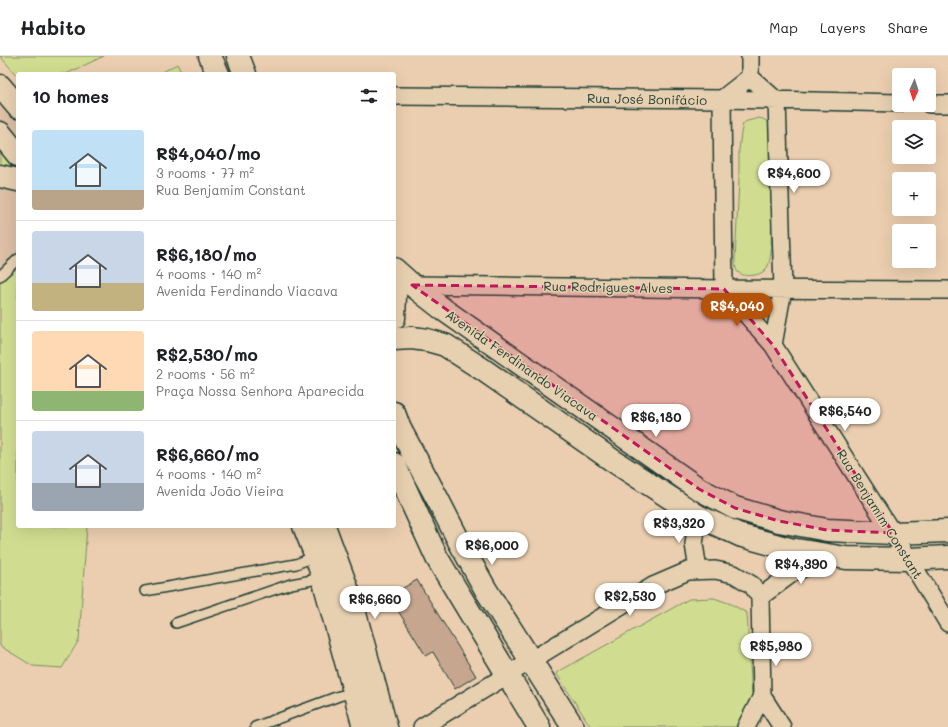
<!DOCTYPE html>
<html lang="en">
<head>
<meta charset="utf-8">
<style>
  body { margin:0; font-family:Mali,sans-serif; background:#f6f6f6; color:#202124; height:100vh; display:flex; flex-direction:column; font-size:15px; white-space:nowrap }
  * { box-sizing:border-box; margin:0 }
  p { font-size:13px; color:#757577 }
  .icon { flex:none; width:22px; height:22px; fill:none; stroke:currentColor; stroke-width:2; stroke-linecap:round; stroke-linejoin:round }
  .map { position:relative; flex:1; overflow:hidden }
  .sheet { position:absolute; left:16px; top:16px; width:380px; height:456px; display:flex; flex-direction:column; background:#fff; border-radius:4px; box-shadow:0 4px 16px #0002 }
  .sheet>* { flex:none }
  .needle { width:26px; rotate:183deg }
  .buttons { position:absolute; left:892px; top:12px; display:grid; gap:8px }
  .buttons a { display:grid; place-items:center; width:44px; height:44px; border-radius:4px; background:#fff; box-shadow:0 4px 16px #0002; font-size:20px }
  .price { position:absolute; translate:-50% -34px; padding:0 9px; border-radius:14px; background:#fff; color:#222; font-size:13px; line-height:26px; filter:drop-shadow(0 1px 2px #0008) }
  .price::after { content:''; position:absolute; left:50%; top:24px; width:12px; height:9px; margin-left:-6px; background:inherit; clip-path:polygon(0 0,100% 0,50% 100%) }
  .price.active { background:#b45309; color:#fff }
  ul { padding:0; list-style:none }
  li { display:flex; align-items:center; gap:12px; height:100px; padding:0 16px }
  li+li { border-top:1px solid #e0e0e0 }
  li span { display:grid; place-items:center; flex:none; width:112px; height:80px; border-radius:4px; color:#555 }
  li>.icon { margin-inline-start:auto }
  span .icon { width:48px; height:48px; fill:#fffc; stroke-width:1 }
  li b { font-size:17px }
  h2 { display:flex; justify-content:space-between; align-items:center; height:48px; padding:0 16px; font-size:17px }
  header { display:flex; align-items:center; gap:24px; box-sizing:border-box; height:56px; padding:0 20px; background:#fff; border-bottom:1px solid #e0e0e0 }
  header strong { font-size:19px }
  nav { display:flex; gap:22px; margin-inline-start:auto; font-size:14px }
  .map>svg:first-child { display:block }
</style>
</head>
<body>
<header>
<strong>Habito</strong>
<nav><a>Map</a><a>Layers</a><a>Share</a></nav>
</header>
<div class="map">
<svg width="948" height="671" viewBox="0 0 948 671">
  <rect width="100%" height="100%" fill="#ebceaf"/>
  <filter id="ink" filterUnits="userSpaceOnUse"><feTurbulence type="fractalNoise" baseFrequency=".025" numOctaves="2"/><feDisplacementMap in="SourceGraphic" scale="8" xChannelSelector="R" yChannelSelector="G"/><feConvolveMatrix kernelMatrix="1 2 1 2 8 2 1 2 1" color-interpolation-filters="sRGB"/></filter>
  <g filter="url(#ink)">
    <path fill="#dcbfa4" d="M0,40L18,62V231L0,246Z"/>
    <path fill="#d0dd90" stroke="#788d62" d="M0,0H104L66,18H18V21Z
      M177,8L182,18H159Z
      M760,62C771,66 771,68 773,80L771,196C770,202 770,209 765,214C760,220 743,222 738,216C735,213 735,207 735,203L739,126V94L741,77L743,68L747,65Z
      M0,88L18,110V114L0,110Z
      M18,196V470H87L79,584L62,612L33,610L0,590V218L5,207Z
      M714,542L731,548L747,557L752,642L738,671H591L556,617L689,543Z"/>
    <path fill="#c7a690" stroke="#1f3d34" d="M417,524L476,620L455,633L433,596L426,600L389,540Z"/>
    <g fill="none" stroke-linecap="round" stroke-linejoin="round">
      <defs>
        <path id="service" d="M0,220L18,203
          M145,535L296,508L316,500
          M176,567L291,528L323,522
          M255,671L339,640L355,636"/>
        <path id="minor" d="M750,0V21L777,45L783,233L773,289
          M750,21L722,43L724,233L773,289L909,503L948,567
          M394,40L722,43L899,47
          M929,48H948
          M412,229L724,233L948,234
          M698,514L694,488L698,460
          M760,541L794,516L831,500
          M762,640L782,671
          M422,671L653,530L688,515L715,514L734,518L752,529L760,541
          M746,671L762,640L760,541"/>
        <path id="tertiary" d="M0,30L18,51
          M0,77L18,99
          M0,120L18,124
          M394,213L412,229L444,254L699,433L735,452L779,465L827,474L893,477L948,475
          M394,283L412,282L427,284L445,289L482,313L612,404L698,460L742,480L790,493L846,502L909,503L948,501
          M394,357L400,373L438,444L460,487L486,534L573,671
          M394,408L437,502L539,671"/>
        <path id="secondary" d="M210,0L218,18
          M238,0L245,18
          M394,237L395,239L394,262
          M304,470L316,500L323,522L364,671
          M324,470L351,543L386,671"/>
      </defs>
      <use href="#service" stroke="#1f3d34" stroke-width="12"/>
      <use href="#minor" stroke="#1f3d34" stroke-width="20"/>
      <use href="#tertiary" stroke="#1f3d34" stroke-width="25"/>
      <use href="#secondary" stroke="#1f3d34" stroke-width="25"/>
      <use href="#service" stroke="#e7d0b0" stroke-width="9"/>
      <use href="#minor" stroke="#e7d0b0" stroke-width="17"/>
      <use href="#tertiary" stroke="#e7d0b0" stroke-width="22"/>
      <use href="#secondary" stroke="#e7d0b0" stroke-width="22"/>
    </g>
  </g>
  <path fill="#c2185b" fill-opacity="0.2" stroke="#c2185b" stroke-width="3" stroke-dasharray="8 5" stroke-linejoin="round" d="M412,229L724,233L773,289L893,477L827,474L779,465L735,452L699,433Z"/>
  <g text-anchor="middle" stroke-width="3" stroke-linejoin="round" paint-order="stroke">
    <g font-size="13" fill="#1f3d34" stroke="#e7d0b0">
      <text transform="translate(647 43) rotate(1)" y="5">Rua José Bonifácio</text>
      <text transform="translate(608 231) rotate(1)" y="5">Rua Rodrigues Alves</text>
      <text transform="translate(522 309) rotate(35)" y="5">Avenida Ferdinando Viacava</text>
      <text transform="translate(880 458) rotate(58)" y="5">Rua Benjamim Constant</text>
    </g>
  </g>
</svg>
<div class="buttons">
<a><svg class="needle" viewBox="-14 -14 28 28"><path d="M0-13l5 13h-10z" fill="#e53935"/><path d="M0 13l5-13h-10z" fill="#757577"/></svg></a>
<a><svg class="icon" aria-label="layers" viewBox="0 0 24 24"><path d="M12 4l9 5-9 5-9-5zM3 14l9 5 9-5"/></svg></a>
<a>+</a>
<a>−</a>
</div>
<b class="price" style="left:794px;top:138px">R$4,600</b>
<b class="price active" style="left:737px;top:271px">R$4,040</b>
<b class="price" style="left:845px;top:376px">R$6,540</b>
<b class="price" style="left:656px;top:382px">R$6,180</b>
<b class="price" style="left:679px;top:488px">R$3,320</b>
<b class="price" style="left:492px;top:510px">R$6,000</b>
<b class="price" style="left:801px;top:529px">R$4,390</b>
<b class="price" style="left:630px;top:561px">R$2,530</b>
<b class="price" style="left:375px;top:564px">R$6,660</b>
<b class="price" style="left:776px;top:611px">R$5,980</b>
<section class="sheet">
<h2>10 homes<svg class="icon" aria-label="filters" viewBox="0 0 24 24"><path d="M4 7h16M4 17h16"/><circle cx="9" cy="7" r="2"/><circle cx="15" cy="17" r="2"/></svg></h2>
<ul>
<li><span style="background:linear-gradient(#bfe0f5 75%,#b9a48a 0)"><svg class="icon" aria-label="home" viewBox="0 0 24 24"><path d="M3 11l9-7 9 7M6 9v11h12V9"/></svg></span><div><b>R$4,040/mo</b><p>3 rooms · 77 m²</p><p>Rua Benjamim Constant</p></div></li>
<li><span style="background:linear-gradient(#c9d6e8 65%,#c2b280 0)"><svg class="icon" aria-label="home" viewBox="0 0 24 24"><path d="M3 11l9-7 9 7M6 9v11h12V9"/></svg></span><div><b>R$6,180/mo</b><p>4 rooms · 140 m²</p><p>Avenida Ferdinando Viacava</p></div></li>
<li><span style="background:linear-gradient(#ffd9b3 75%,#8fb573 0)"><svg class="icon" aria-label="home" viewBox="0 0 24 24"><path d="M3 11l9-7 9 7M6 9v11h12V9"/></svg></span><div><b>R$2,530/mo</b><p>2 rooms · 56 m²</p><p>Praça Nossa Senhora Aparecida</p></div></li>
<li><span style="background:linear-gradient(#c9d6e8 65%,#9aa5b1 0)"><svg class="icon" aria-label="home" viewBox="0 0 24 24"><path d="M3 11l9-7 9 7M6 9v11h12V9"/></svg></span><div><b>R$6,660/mo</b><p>4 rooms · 140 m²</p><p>Avenida João Vieira</p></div></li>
</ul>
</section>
</div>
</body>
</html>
